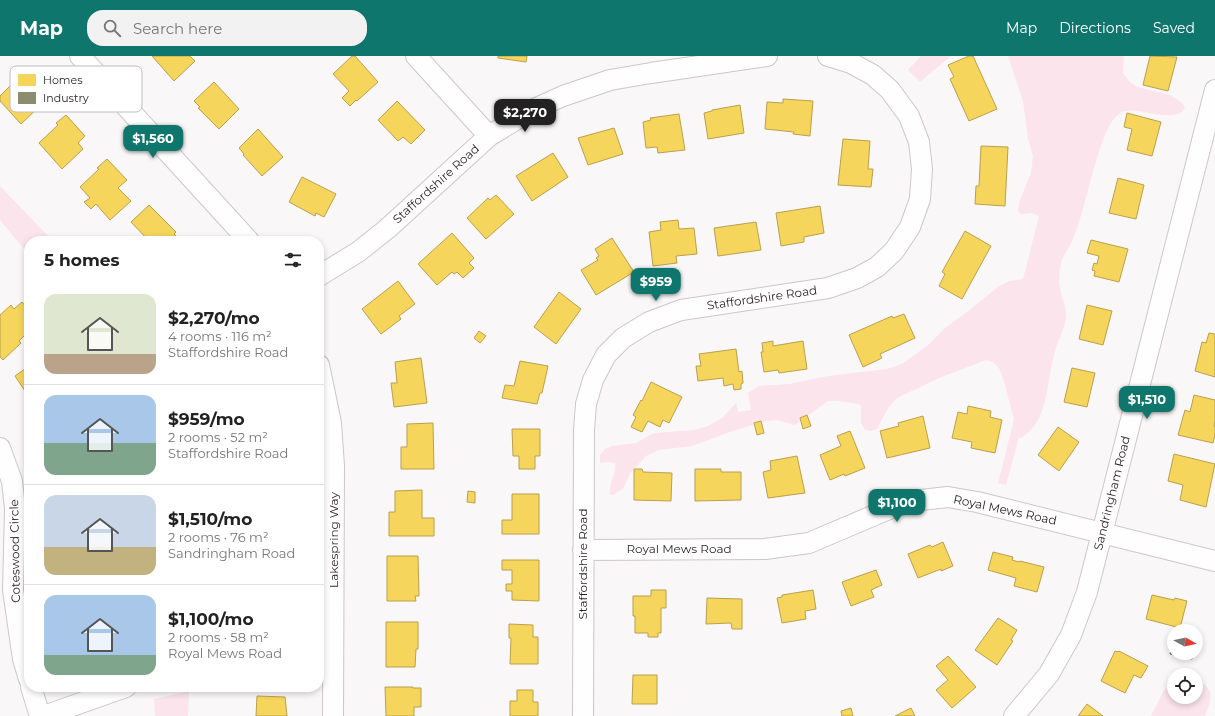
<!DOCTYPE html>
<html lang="en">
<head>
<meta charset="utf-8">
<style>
  body { margin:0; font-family:Montserrat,sans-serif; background:#f2f2f2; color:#222; height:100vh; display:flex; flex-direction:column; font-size:15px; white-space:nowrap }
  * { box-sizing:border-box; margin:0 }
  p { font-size:13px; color:#767676 }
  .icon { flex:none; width:22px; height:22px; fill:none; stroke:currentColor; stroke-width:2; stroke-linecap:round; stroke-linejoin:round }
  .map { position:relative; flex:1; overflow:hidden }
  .panel { position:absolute; left:24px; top:180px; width:300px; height:456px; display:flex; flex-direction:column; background:#fff; border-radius:16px; box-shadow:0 2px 6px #0003 }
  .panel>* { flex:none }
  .needle { width:26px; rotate:98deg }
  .tools { position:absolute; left:1167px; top:568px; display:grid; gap:8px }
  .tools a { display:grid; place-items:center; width:36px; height:36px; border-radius:50%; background:#fff; box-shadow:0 2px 6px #0003; font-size:20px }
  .price { position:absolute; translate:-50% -34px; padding:0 9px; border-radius:8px; background:#0f766e; color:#fff; font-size:13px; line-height:26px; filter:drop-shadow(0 1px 2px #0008) }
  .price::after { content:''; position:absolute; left:50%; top:24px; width:12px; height:9px; margin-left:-6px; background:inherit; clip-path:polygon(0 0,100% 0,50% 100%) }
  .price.selected { background:#222; color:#fff }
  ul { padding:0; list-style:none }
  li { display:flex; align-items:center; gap:12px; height:100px; padding:0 20px }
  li+li { border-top:1px solid #e0e0e0 }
  li span { display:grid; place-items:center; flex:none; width:112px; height:80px; border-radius:12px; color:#555 }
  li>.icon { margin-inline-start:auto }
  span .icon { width:48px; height:48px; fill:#fffc; stroke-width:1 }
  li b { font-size:17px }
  h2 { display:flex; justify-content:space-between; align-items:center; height:48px; padding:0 20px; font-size:17px }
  header { display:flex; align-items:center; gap:24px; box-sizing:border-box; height:56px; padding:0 20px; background:#0f766e; color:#fff }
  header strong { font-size:19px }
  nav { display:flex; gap:22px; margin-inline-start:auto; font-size:14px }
  .search { width:280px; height:36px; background:#f2f2f2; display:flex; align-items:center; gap:10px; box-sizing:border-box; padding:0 14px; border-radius:16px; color:#767676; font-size:15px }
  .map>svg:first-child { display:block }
</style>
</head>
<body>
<header>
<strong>Map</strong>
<div class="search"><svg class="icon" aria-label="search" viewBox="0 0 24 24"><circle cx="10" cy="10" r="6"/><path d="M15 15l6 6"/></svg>Search here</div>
<nav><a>Map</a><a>Directions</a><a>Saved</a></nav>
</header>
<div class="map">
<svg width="1215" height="660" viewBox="0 0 1215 660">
  <rect width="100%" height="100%" fill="#faf7f8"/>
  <path fill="#fbe4eb" d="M921,0H951L920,26L908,14Z
    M1008,0H1124L1123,17L1130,26L1137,31L1170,39L1181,46L1185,51C1179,69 1139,51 1126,55C1123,55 1120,57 1118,59C1101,70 1088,141 1080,163C1078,169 1076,176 1073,183C1070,190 1065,197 1062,204C1059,214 1058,227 1061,237C1062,243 1066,251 1066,257C1067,270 1058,283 1055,295C1046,324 1050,365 1021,382L1019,381L1006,429L998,427L1014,363L1003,322L999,312L993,306L986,304L939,322L897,342L888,352L877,373L872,375L865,374L861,366V350L859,348L838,345H828L795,369L777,364L765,365L730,376L692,390L658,394L646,400L630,417L623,433L613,439H610C608,428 617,418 615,407L608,406L600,407V399L605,393L612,390L636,387L654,377L695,374L708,370L722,362L736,347L738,356L751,354L748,337L759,330L789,328L828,320L887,313L902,308L928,289L945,272L967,256L998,231L1009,225L1023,223L1039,160L1031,157L1021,158L1018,155L1020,144L1031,117L1033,100L1028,83L1023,45Z
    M0,130L53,185H29V199L0,164Z
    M1196,623C1215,633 1212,641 1205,660H1151L1163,636L1174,624V641H1196Z
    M189,635L188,660H155L154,643Z"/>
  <path fill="#f6d55c" stroke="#baa04c" d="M152,0H190L195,5L174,25Z
    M352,0H355L378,26L357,45L356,44L350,50L342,42L349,35L333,18Z
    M498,0H527L526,6L498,2Z
    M969,0H973L997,53L969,65L950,23L954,21L948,9Z
    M1150,0L1177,1L1168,35L1143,29Z
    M25,14L44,35L37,42L42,48L21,68L0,45V40L16,24L15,23Z
    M214,26L239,53L219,73L198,52L200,51L194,45Z
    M783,43L813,45L810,80L793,78L794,76L765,73L767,46L783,47Z
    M397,45L425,74L411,88L403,81L398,85L378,64Z
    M740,49L744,77L708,83L704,57L712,55V54Z
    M1127,57L1161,66L1152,100L1127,94L1132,73L1124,71Z
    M679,58L685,94L658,97L657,91L646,92L643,66L651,64L650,62Z
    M66,59L85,80L78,87L83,93L62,113L39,87L58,69L56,67Z
    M614,72L623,98L588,109L578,82Z
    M258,73L283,101L262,120L243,99L244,98L239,92Z
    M843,83L870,85L868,113H873L871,131L838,129Z
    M981,90L1008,91L1005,150L975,148L976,130H979Z
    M553,97L568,121L532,145L516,120Z
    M107,103L127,124L118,132L131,145L110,164L96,148L91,153L84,146L90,142L80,131L99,113L97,112Z
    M302,121L336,138L324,161L316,157L315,160L289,146Z
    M1118,122L1144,129L1136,163L1109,157Z
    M496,139L514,158L486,183L467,162L488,142L490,144Z
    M149,149L176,176L174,178L179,183L177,185H149L131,166Z
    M820,150L824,177L804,181V186L781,190L776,157Z
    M678,164L679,173L694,172L697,198L676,200L677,207L653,210L649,176L661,174L660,166Z
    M756,166L761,194L718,200L714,172Z
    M965,175L991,190L962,243L939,230L945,218L942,216Z
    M452,177L474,202L469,207L474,212L463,222L457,216L454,218L452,216L437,229L418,208Z
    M612,182L634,216L596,239L581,214L598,204L596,202L599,200L595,193Z
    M1091,184L1128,193L1119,226L1094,220L1095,215L1092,214L1094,207L1097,208L1099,200L1087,197Z
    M398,225L415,248L399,260L401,263L381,278L362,253Z
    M559,236L581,253L556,288L534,271Z
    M22,246L29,254V275L19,285L21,287L3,304L0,301V259L11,249L14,253Z
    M1087,249L1112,255L1103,289L1079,283Z
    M904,258L915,282L880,298L882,302L863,311L849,279L892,260L893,262Z
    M479,275L486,280L480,287L474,282Z
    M1209,277L1215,278V321L1195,315L1202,286L1206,287Z
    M773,285V290L803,285L807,313L779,317L778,314L764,316L761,296H763L762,287Z
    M736,293L739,316L742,315L743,327L741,328V333L734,334L733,328L724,330L723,322L698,325L696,310H701L699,298Z
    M421,302L427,347L394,351L391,327H397L395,306Z
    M520,305L548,310L542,337H540L537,348L502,342L505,329L514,330Z
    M29,310V341L15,320Z
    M1072,312L1095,317L1087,351L1064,346Z
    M651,326L682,341L669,367L663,364L660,371L648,365L642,376L631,371L636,361L633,359L641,344L642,345Z
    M1194,339L1215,344V364L1214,370H1215V379L1213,387L1178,379L1185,354L1190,356Z
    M968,350L991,355L990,361L1002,364L995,397L971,392L972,386L952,382L958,356L967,358Z
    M807,359L811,370L803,373L800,362Z
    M923,360L930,392L887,402L880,375L899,370L898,367Z
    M761,365L764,377L757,379L754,367Z
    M433,367L434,413H401V391H407V368Z
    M1058,371L1079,386L1059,415L1038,399Z
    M512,373H540V400H535V413H519V400H513Z
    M850,375L865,412L845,420L844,418L830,424L820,399L841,390L837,380Z
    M1174,398L1215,408L1206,451L1180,444L1183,429L1168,425Z
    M797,400L805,437L768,442L763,416L771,414L770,405Z
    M634,413H642L643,416L672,417L671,445L634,444Z
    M695,413H721V416H741V444L695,445Z
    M422,434V462H434V480H389V456H395V435Z
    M468,435L475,436V447L467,446Z
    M512,438H539V478H502V464H512Z
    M943,486L953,510L941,515V513L918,522L908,498L930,489L932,491Z
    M993,496L1013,501L1012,504L1019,506L1020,505L1044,511L1037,536L1014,530L1016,522L988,514Z
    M387,500H418L419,540H415L416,545H387Z
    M502,504H539V545L512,544V535H506V528H512V514H502Z
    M876,514L882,529L871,534L874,541L851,550L842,526Z
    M651,534H666V552H661V577H658V581H648V577H635V560H633V540H651Z
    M813,534L816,553L805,555L806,563L782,567L777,542L782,541V539Z
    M1152,539L1174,544L1175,542L1187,545L1180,572L1146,563Z
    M707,542L742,543V573H732L731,567L706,568Z
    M998,562L1017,574L1011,584L1013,585L997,609L975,594Z
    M386,566H418V593H416L415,611H386Z
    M509,568L533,569V581H538V608H510L511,582H509Z
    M1115,595L1118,596L1119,595L1148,610L1141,622L1134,619L1125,637L1101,625Z
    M948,600L976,631L952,652L936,634L948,624L936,610Z
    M633,619H657V648H632Z
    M385,631H413V632H421V651H414V660H386Z
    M517,634H533V646H538V660H510V645H517Z
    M257,640L285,641L287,660H256Z
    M1087,648L1103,660H1078Z
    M851,652L853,660H842L841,655Z
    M911,652L915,660H895Z"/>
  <path fill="#8c8c6e" stroke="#706d59" d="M1174,584V597H1193L1192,603L1170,598Z"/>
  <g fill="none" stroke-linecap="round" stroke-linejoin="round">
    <defs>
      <path id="street" d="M80,0L249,185
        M416,0L489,80
        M319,220L358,196L387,173L489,80L532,54L563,40L610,24L651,17L767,0
        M319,309L331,367L334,410L333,660
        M0,392L12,425L15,453L13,534L23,603L29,623
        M583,494L765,493L809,487L896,450L921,444L948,441L977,446L1215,505
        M31,631L40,660
        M44,660L126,631
        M583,660L584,374L586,348L593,324L606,299L623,282L649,266L681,254L828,232L857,222L877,211L894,195L910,171L920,143L922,113L919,86L909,60L890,34L873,19L851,7L828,0
        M1014,660L1049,618L1071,579L1087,536L1215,34"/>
    </defs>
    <use href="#street" stroke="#ccc7c8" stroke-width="22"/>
    <use href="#street" stroke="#fefefe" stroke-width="20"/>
  </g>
  <g text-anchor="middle" stroke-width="4" stroke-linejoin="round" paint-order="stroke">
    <g font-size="12" fill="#2e2427" stroke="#fff">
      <text transform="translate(436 128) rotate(-42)" y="4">Staffordshire Road</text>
      <text transform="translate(762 242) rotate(-8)" y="4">Staffordshire Road</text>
      <text transform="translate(1112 437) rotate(-76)" y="4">Sandringham Road</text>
      <text transform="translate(1005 454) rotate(12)" y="4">Royal Mews Road</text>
      <text transform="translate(334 484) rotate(-90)" y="4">Lakespring Way</text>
      <text x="679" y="497">Royal Mews Road</text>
      <text transform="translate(15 495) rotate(-91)" y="4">Coteswood Circle</text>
      <text transform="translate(583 508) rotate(-90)" y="4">Staffordshire Road</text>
    </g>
  </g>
  <rect x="10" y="10" width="132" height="46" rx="6" fill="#fff" stroke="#c0bdbe" stroke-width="1"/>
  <rect x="18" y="18" width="18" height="12" fill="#f6d55c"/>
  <rect x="18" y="36" width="18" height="12" fill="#8c8c6e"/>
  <g font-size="11" fill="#2e2427">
    <text x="43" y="28">Homes</text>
    <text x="43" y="46">Industry</text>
  </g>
</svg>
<div class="tools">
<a><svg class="needle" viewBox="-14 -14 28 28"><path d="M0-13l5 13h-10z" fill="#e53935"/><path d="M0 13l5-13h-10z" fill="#767676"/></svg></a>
<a><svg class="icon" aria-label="locate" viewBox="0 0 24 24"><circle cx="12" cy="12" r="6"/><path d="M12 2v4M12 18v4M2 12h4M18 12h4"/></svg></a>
</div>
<b class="price selected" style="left:525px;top:77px">$2,270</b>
<b class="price" style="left:153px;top:103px">$1,560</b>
<b class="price" style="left:656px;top:246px">$959</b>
<b class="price" style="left:1147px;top:364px">$1,510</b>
<b class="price" style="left:897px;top:467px">$1,100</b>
<section class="panel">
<h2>5 homes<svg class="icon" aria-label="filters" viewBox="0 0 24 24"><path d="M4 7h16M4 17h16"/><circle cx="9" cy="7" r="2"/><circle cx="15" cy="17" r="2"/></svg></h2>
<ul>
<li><span style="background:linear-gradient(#dfe7d0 75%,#b9a48a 0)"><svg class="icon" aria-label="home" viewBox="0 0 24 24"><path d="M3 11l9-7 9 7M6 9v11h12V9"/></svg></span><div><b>$2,270/mo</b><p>4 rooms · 116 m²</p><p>Staffordshire Road</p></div></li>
<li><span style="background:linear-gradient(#a9c7e8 60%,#7fa58c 0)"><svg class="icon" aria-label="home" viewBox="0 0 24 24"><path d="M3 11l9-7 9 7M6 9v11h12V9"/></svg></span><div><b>$959/mo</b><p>2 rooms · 52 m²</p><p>Staffordshire Road</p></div></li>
<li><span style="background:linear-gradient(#c9d6e8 65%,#c2b280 0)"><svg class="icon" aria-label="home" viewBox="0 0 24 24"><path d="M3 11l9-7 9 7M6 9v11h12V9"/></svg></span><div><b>$1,510/mo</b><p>2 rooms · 76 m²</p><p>Sandringham Road</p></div></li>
<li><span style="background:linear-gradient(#a9c7e8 75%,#7fa58c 0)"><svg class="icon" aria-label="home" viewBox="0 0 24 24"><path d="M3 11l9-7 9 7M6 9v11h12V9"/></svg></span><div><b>$1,100/mo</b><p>2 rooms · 58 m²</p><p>Royal Mews Road</p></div></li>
</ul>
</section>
</div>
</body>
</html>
